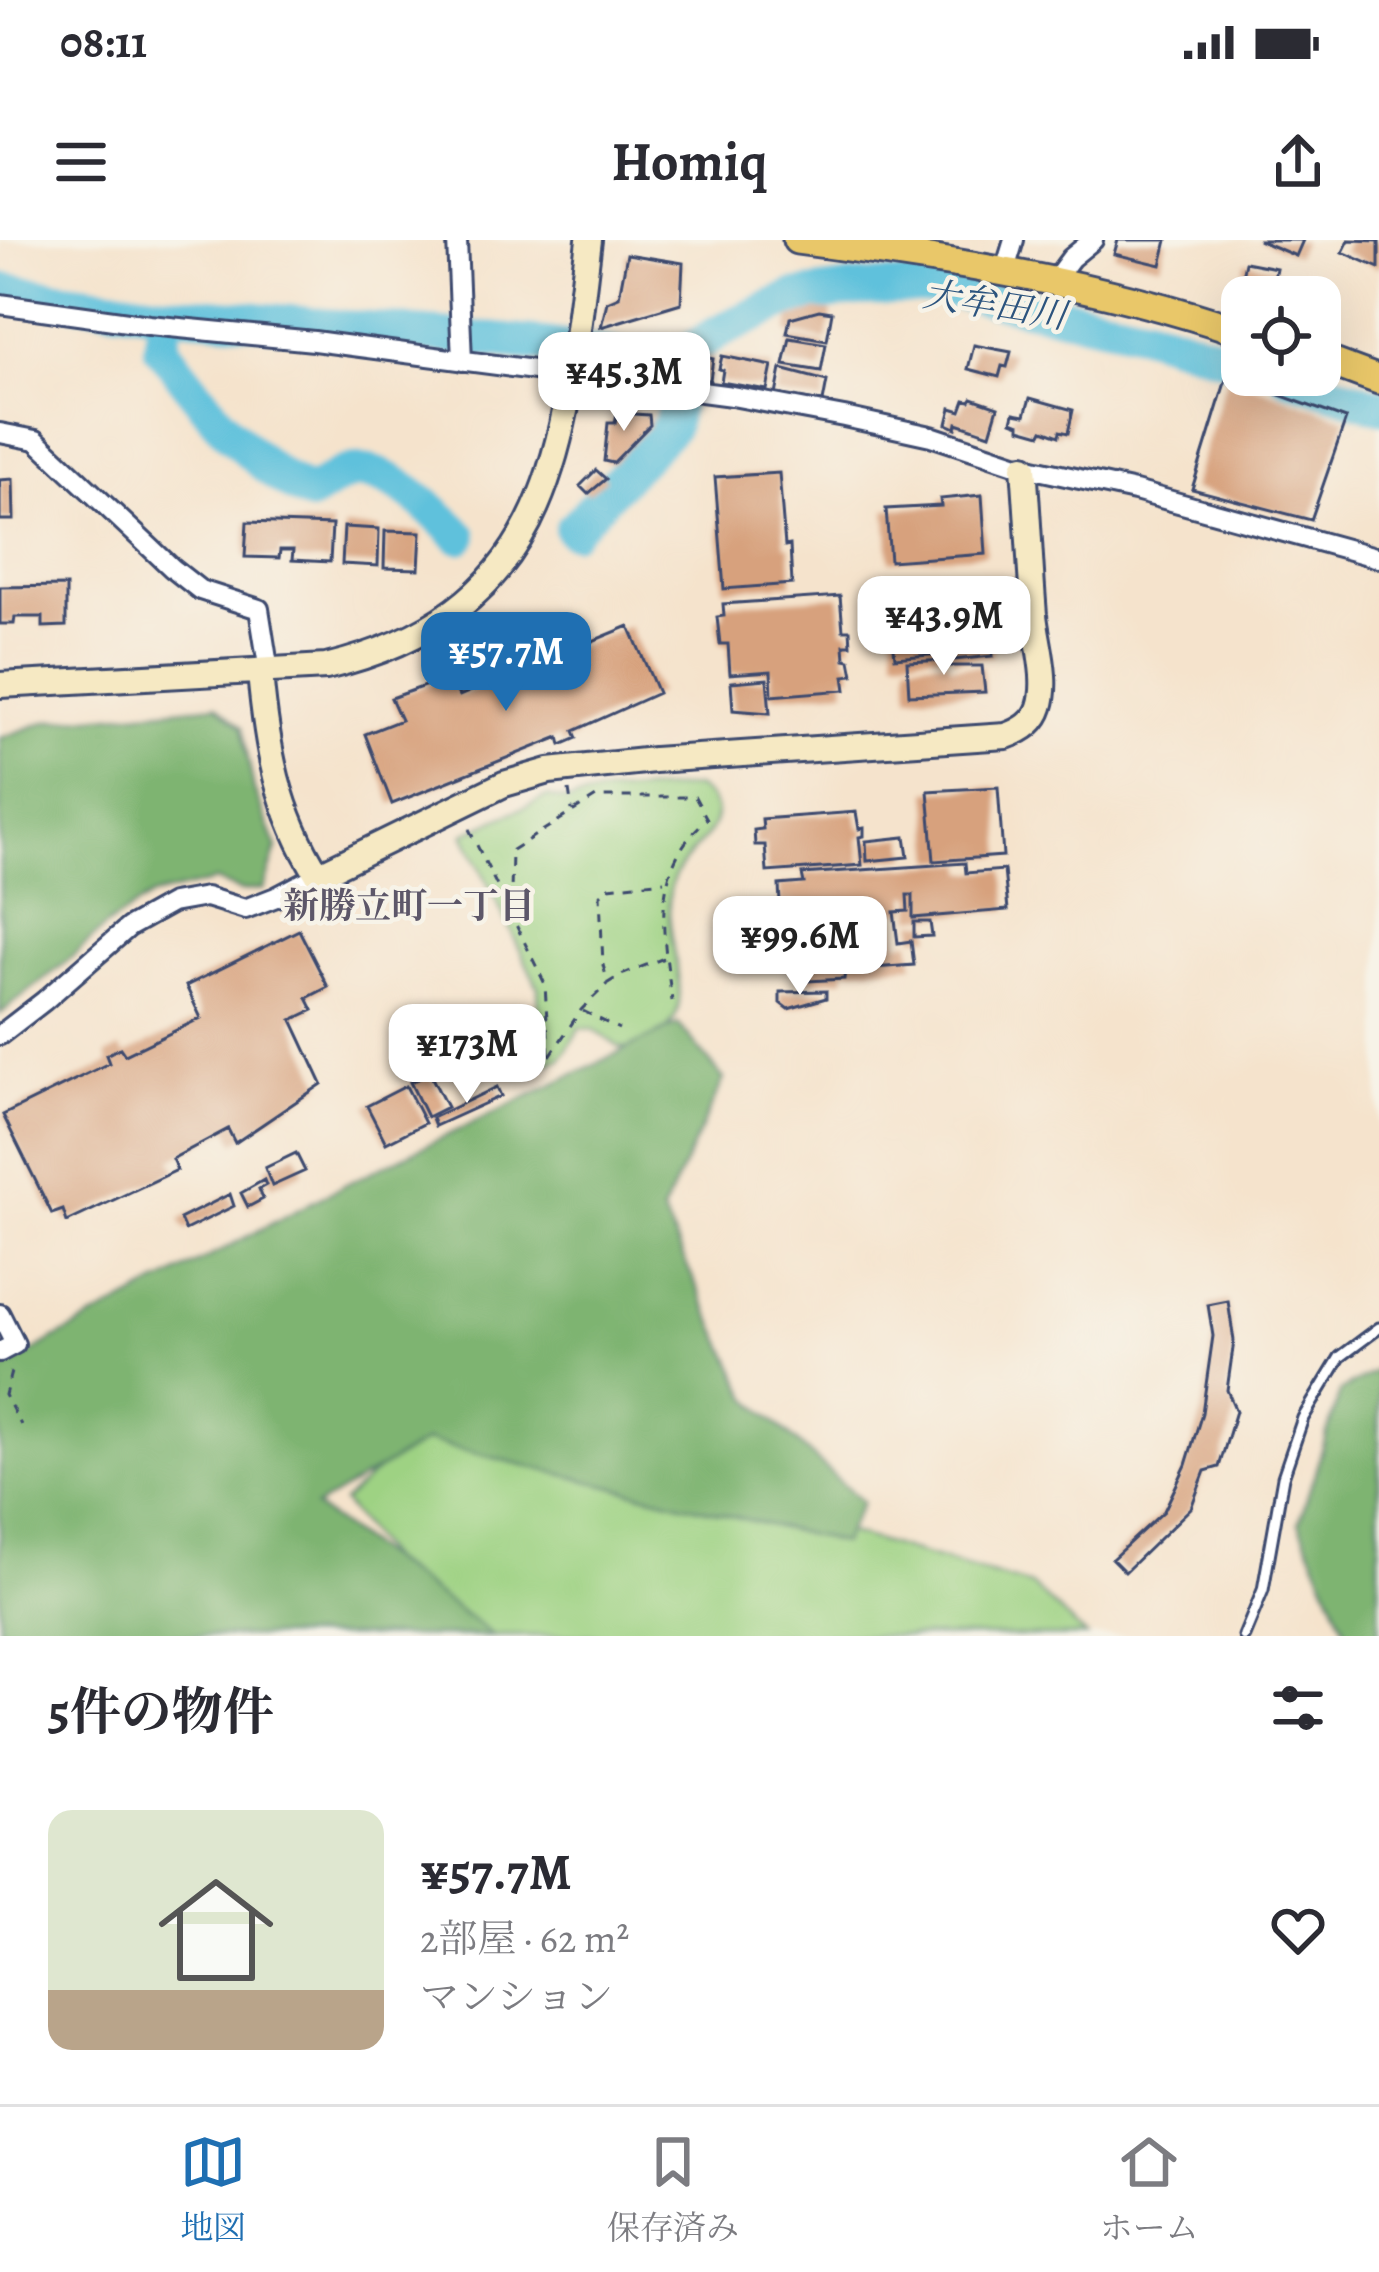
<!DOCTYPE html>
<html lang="ja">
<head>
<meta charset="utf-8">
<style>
  body { margin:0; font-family:Alegreya,"Noto Serif JP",serif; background:#f7f7f7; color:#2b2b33; height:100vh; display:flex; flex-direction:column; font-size:45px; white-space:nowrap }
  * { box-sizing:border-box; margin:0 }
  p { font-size:39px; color:#7c7c81 }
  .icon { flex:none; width:66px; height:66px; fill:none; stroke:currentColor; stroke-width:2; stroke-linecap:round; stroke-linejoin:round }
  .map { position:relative; height:1396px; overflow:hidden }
  .drawer { display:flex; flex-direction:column; background:#fff; flex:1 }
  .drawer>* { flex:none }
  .controls { position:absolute; left:1221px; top:36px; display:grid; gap:24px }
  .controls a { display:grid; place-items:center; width:120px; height:120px; border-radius:24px; background:#fff; box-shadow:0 12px 48px #0002; font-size:60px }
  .price { position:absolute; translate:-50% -102px; padding:0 27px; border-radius:24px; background:#fff; color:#222; font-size:39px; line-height:78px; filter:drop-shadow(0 3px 6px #0008) }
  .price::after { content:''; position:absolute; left:50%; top:72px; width:36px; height:27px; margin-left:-18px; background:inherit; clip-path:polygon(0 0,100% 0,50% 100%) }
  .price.on { background:#1f6fb2; color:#fff }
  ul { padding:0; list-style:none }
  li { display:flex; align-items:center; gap:36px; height:300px; padding:0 48px }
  li span { display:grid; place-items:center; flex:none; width:336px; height:240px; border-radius:24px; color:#555 }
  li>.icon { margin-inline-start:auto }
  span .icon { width:144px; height:144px; fill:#fffc; stroke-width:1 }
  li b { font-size:51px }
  h2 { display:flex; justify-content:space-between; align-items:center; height:144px; padding:0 48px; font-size:51px }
  .status { display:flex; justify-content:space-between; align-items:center; height:84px; padding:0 60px; background:#fff; direction:ltr }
  .status svg { height:33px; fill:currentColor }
  header { display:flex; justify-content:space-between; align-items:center; height:156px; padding:0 48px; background:#fff; font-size:54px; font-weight:700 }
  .dock { display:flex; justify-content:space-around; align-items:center; height:168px; border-top:3px solid #e1e1e2; background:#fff; font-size:33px; color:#7c7c81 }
  .dock a { display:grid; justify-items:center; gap:6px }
  .dock .on { color:#1f6fb2 }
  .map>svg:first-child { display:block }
</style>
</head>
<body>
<div class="status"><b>08:11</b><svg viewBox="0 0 49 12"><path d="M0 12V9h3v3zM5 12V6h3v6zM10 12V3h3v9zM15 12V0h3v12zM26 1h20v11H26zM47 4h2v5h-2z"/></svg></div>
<header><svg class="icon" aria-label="menu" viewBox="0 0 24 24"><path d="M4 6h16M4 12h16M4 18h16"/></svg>Homiq<svg class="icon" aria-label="share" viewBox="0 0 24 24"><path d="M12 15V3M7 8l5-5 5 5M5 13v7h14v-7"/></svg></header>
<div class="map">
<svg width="1379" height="1396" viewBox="0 0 1379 1396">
  <rect width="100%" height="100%" fill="#f7f3e8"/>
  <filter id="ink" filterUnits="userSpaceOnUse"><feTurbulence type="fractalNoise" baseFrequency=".00833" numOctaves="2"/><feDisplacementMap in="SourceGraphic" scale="24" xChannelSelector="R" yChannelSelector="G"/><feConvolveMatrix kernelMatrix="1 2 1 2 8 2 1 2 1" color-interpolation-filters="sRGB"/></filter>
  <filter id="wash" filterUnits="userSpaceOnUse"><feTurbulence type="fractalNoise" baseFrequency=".004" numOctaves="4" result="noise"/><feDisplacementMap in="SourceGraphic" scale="48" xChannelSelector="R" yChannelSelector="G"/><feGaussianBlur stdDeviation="2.7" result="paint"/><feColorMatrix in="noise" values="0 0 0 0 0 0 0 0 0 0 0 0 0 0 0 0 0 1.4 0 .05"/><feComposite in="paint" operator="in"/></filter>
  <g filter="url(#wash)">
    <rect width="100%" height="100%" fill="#f5e3cc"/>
    <path fill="#9ed283" stroke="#5c8070" stroke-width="3" d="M696,547C749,582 681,606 671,646C661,685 690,748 675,777C668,791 653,802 642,811L619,807L593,789L580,788L561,819L548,823L540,818L538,747L464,594L547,557L569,561L598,554Z
      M439,1174L1032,1346L1086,1396H449L343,1262Z"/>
    <path fill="#7eb471" stroke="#4c7268" stroke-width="3" d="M216,465L242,487L254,550L277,608L264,649L241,651L215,641L152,656L107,685L66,722L0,774V498L48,481Z
      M678,784L724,839L662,972L749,1158L862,1262L842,1303L426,1201L315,1267L494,1396H0V1132L49,1102L348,943Z
      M1379,1129V1396H1348L1299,1283L1340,1152Z"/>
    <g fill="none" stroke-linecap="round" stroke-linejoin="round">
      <path stroke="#5ec1dc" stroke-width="36" d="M0,50L166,72L161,107C206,166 241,219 310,254C323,247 338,234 353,232C389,227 436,273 460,296
        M166,72L546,105L681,125
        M1286,135L1379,166
        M572,290L671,186L682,119L692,109L718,92L792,58L857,49L933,47L1143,91L1242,122"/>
    </g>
    <g id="blocks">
      <path fill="#d7a17d" d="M1118,0H1167L1161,25L1114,14Z
        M1258,0H1303L1296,16Z
        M1349,0L1379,1V28L1343,12Z
        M627,14L683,23L681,63L601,87L607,62L619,57Z
        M1245,22L1276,28L1270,57L1237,59Z
        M819,70L832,72L827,100L787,93L790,78Z
        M790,98L826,104L821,131L784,125Z
        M974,105L1011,112L1007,127L1002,126L999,137L968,129Z
        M700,116L713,119L710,140L695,139Z
        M722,116L772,126L767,150L721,142L723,130L719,129Z
        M781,129L827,141L823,162L776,155Z
        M1227,136L1346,179L1311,280L1192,249Z
        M972,158L998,167L990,194L957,183L956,188L947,184L951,168L961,171L965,160L970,161Z
        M1030,158L1073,170L1068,193L1060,191L1059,196L1043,190L1041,194L1020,188V184L1012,181L1014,173L1025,175Z
        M617,173L649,175L650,185L613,223L604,221L608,183H615Z
        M596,230L606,239L588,254L580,246Z
        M779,233L785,306L790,305L792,344L724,349L715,237Z
        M13,239L14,280H0V240Z
        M982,255L986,314L890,321L886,269L941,266L940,259Z
        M247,282L332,285L330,322L292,320L293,310H280L279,318L245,317Z
        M344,287L379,289L378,326L342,324Z
        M385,291L421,292L419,329L384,328Z
        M66,346V386L43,387V377H15L14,384H0V347Z
        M840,356L843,390H850L851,405H844L845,419L850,420L853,435L844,436L846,450L772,456L771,431L730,434L728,404H720L717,377L724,376L723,364Z
        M988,358L993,416L953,420V413L895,418L890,366Z
        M629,386L658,453L574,491L577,498L561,505L559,497L392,564L365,494L401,480L391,458L449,437L459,456Z
        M948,420L949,426H982L985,452L909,455L907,422Z
        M767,439L770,473L733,470L731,442Z
        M998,547L1003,616L934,621L928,551Z
        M856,572L859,589L864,588V596L859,597L862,625L767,632L765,605H755L754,590L763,589L762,579Z
        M905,597L908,617L867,621L866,601Z
        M965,623L966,633L1004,630L1008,670L913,678V655H907L908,671L894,672L898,703L911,701L914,725L845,730L844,739L808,741L803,663H780L779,645L804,643L802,634Z
        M914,682H930L932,696L914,697Z
        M299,690L328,747L307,758L313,770L292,780L322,844L235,903L228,889L172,919L177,930L67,982L63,970L52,974L3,875L109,823L106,815L120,808L125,815L201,778L186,746Z
        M826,751V758L788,769L780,763V752Z
        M430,834L447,867L427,877L410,842Z
        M406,846L425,883L386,903L367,866Z
        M497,847L501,856L435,886L432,878Z
        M296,913L305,931L272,946L265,928Z
        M264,940L266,945L259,949L263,959L248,967L241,953Z
        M230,954L234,966L185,990L180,979Z
        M1228,1061L1234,1101L1227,1150L1236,1171L1219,1227L1205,1231L1191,1268L1125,1332L1112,1319L1164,1271L1186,1225L1202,1173L1213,1096L1208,1065Z"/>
    </g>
  </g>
  <g filter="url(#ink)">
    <use href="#blocks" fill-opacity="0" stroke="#3c4a6e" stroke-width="3"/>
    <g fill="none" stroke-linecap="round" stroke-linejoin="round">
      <defs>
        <path id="lane" d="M1244,1396L1263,1350L1283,1237L1303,1178L1340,1117L1379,1088"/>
        <path id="street" d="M457,0L462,121
          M1004,33L1014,0
          M1054,41L1071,18L1093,0
          M0,64L149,85L314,101L732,156L844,177L931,196L1024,227L1135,251L1379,318
          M0,193L36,200L172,328L200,350L259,369L269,432
          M0,795L44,761L129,687L172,663L206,657L245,669L276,657L318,635
          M0,1074L15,1104L0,1112"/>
        <path id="secondary" d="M260,433C267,508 277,570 318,635L504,544L549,531L654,520L1006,496C1021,491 1035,483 1040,467C1049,440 1037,403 1034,375C1030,326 1028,276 1024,227
          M0,445L326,427C559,371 564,201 589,0"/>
        <path id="primary" d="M797,0C947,20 1099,43 1242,92
          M1320,118L1379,140"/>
      </defs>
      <use href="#lane" stroke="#3c4a6e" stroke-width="15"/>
      <use href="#street" stroke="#3c4a6e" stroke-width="24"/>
      <use href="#secondary" stroke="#3c4a6e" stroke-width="30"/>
      <use href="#primary" stroke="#3c4a6e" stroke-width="33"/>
      <path stroke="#3c4a6e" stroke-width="3" stroke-dasharray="9 9" stroke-linecap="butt" d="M569,550L572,570
        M469,589L545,744L549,817
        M505,662L511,654L512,610L596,557H695L707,579C649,629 663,693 672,761
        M664,718L621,735L608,743L603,725L600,655L609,647L664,641
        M583,771L619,789
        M550,816L581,770L607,744
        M11,1132L5,1155L21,1185"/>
      <use href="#lane" stroke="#fff" stroke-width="9"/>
      <use href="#street" stroke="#fff" stroke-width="18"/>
      <use href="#secondary" stroke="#f6e9c3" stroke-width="24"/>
      <use href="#primary" stroke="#e9c769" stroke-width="27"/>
    </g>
  </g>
  <g text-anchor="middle" stroke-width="9" stroke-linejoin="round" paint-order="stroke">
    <g font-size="36" font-style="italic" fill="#2c547e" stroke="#f7f3e8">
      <text transform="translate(995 64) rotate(9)" y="13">大牟田川</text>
    </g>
    <g font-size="36" font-weight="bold" fill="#5d5769" stroke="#f7f3e8">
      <text x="409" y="678">新勝立町一丁目</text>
    </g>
  </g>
</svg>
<div class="controls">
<a><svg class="icon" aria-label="locate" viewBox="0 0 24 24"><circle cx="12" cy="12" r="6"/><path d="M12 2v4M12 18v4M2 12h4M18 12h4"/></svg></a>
</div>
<b class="price" style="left:624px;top:194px">¥45.3M</b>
<b class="price" style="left:944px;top:438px">¥43.9M</b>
<b class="price on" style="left:506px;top:474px">¥57.7M</b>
<b class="price" style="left:800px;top:758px">¥99.6M</b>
<b class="price" style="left:467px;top:866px">¥173M</b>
</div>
<section class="drawer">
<h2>5件の物件<svg class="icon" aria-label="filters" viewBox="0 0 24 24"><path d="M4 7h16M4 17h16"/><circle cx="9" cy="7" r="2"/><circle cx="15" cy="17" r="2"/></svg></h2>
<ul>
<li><span style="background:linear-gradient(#dfe7d0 75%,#b9a48a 0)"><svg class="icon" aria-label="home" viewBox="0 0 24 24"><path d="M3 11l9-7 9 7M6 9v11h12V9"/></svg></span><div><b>¥57.7M</b><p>2部屋 · 62 m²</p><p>マンション</p></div><svg class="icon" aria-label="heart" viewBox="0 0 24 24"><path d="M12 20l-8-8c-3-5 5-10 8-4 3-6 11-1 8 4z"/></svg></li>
</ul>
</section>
<nav class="dock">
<a class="on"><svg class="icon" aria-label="map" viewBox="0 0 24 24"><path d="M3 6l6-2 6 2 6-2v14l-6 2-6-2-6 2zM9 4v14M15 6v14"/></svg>地図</a>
<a><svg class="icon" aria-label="saved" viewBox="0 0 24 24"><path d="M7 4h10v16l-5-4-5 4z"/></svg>保存済み</a>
<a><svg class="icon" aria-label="home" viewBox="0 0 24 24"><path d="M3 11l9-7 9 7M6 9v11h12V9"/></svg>ホーム</a>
</nav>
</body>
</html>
